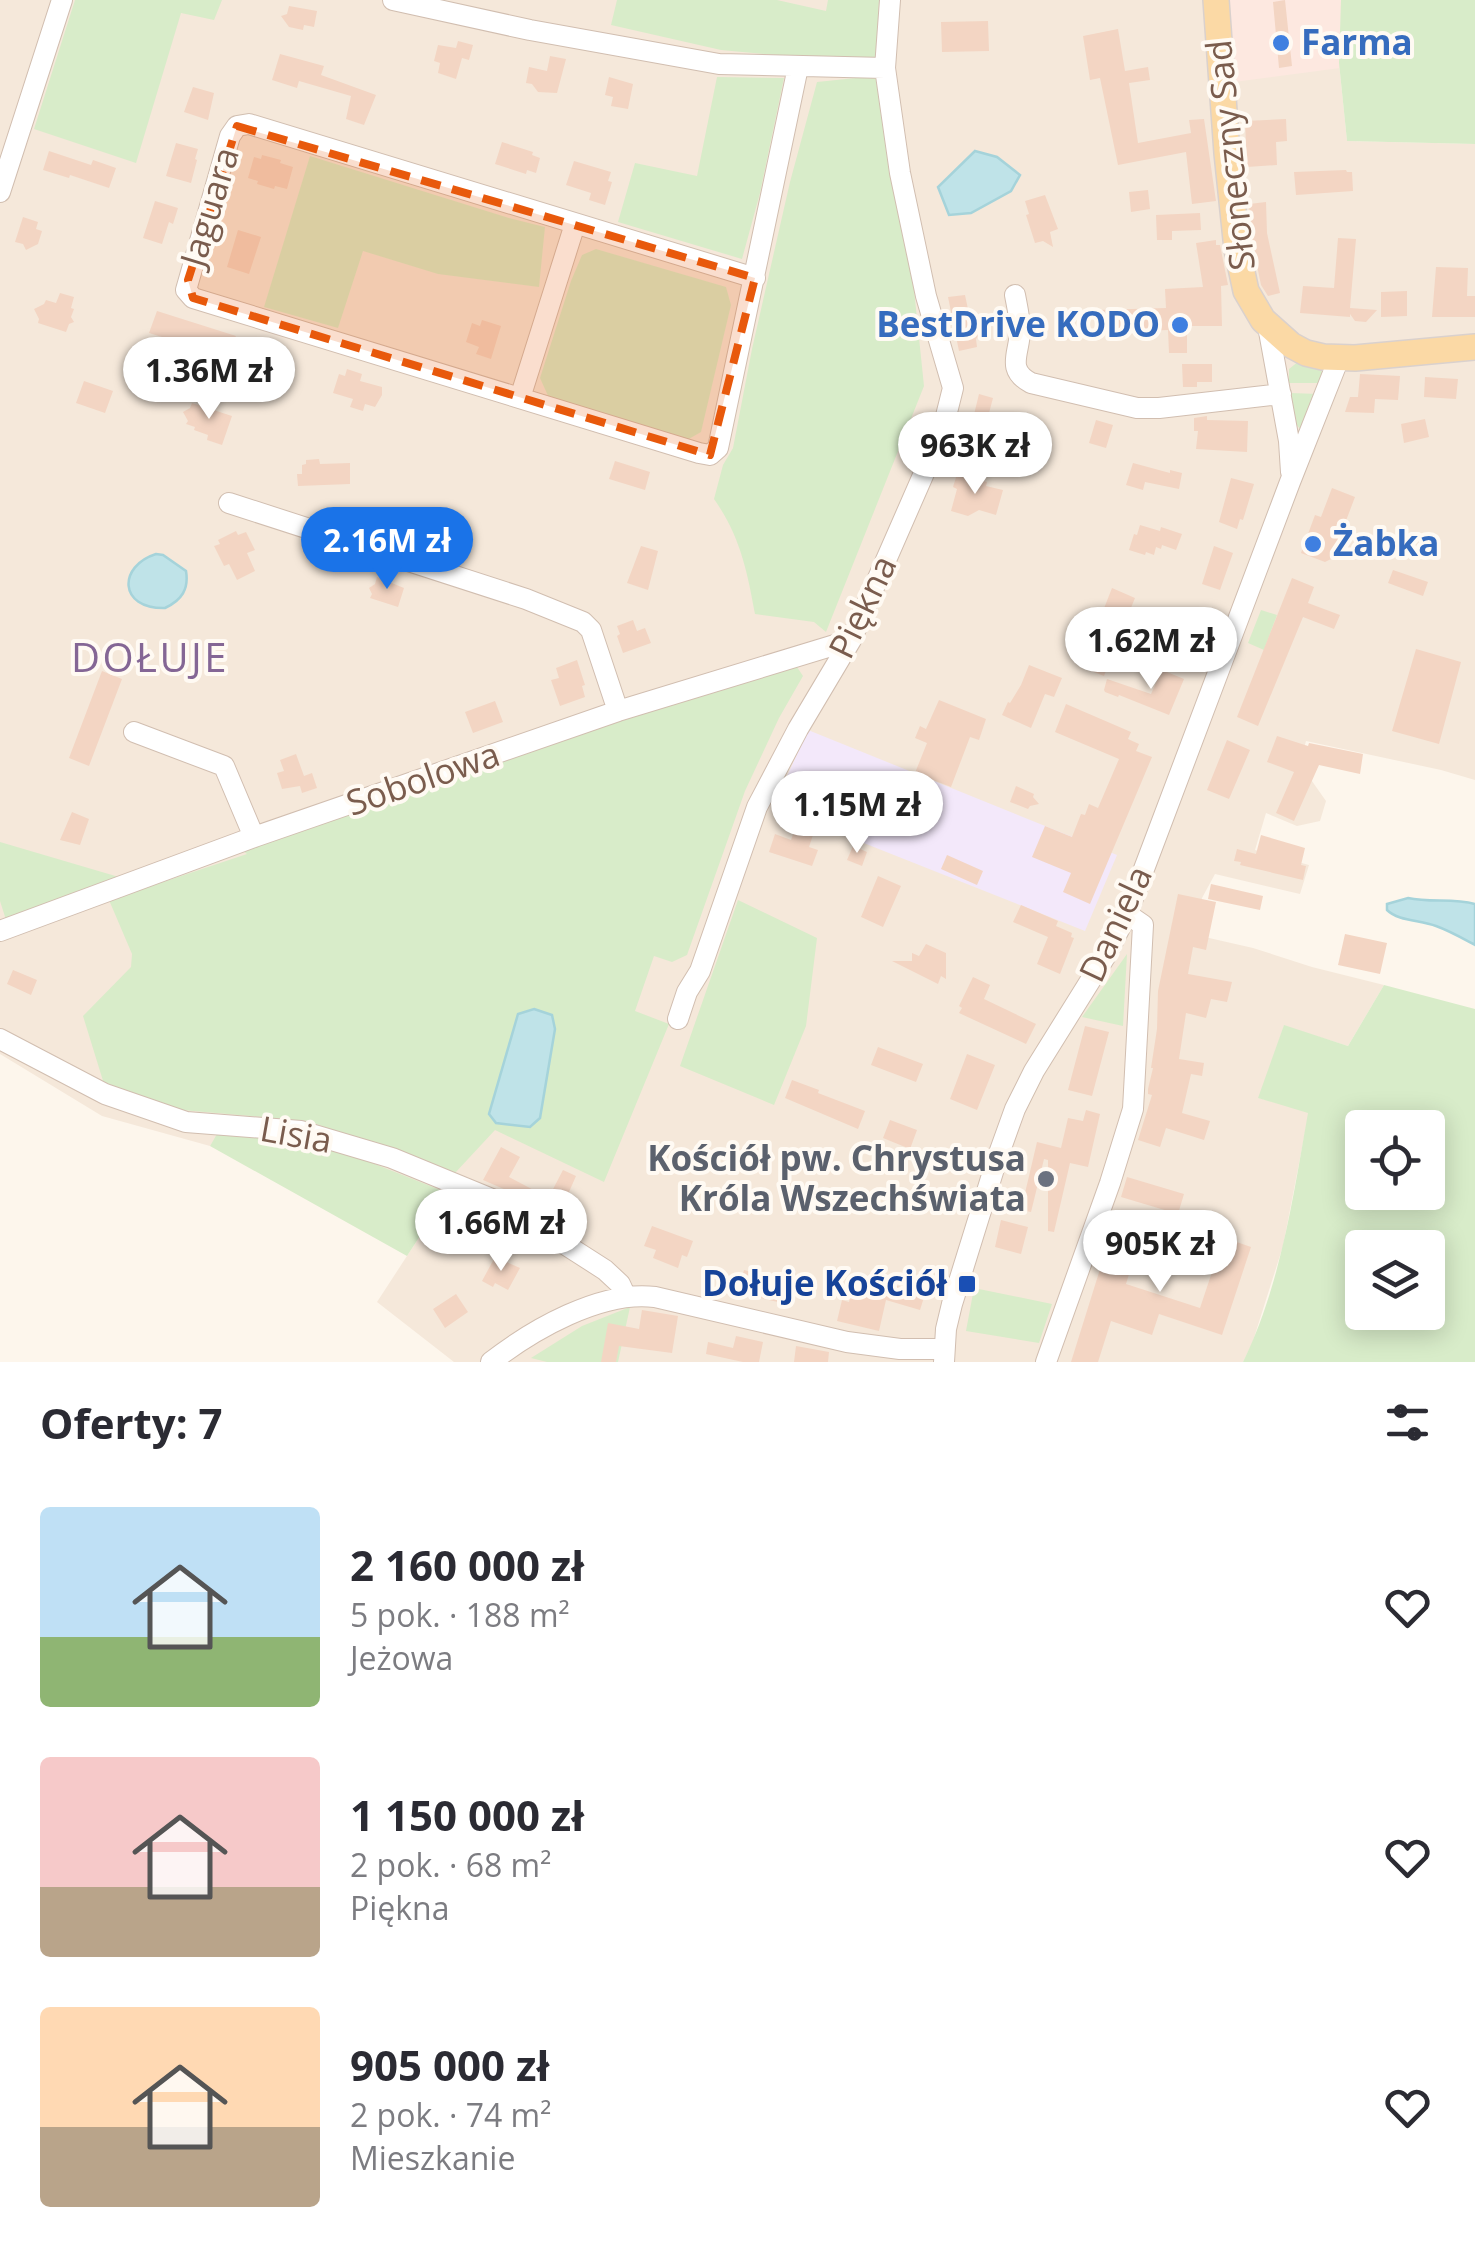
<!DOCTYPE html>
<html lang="pl">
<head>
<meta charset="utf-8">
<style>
  body { margin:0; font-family:"Open Sans",sans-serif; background:#f7f7f7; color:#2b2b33; height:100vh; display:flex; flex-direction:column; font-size:38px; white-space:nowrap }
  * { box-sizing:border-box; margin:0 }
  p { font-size:32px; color:#7c7c81 }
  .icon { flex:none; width:55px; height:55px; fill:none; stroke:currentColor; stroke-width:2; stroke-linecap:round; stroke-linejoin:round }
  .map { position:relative; height:1362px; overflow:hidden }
  .details { display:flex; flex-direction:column; background:#fff; flex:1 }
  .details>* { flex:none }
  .tools { position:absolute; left:1345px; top:1110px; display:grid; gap:20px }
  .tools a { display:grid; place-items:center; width:100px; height:100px; border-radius:10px; background:#fff; box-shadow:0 5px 25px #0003; font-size:50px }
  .price { position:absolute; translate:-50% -85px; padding:0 22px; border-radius:35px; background:#fff; color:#222; font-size:32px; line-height:65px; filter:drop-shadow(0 2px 5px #0008) }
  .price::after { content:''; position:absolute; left:50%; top:60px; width:30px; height:22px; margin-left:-15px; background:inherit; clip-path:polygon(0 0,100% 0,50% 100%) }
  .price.active { background:#1a73e8; color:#fff }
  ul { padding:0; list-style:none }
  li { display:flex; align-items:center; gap:30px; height:250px; padding:0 40px }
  li span { display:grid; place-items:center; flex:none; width:280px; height:200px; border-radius:10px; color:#555 }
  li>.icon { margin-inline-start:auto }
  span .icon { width:120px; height:120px; fill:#fffc; stroke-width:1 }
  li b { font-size:42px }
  h2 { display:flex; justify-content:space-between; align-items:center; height:120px; padding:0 40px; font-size:42px }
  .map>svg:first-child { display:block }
</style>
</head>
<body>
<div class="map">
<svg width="1475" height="1362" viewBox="0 0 1475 1362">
  <rect width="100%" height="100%" fill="#fdf6ec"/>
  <path fill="#f5e8da" d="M0,0H1341L1339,63L1347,141L1475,144V780L1441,770L1306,741L1300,764L1326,801L1320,821L1297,826L1266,813L1255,850L1309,865L1300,894L1215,874L1202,898L1196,935L1253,948L1312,967L1384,985L1348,1046L1284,1026L1259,1098L1309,1112L1283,1246L1252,1344L1243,1362H454L377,1302L448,1193L218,1135L210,1146L102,1116L0,1054Z"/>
  <path fill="#fde8e0" d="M1229,0H1341L1340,68L1234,82Z"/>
  <path fill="#f3e8fa" d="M808,730L1117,855L1085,931L773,807Z"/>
  <path fill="#d8ecc9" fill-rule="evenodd" d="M75,0H222L214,20L181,13L136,163L34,129Z
    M617,0H777L826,11L828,0H879L876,58L798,57L721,50L611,25Z
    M1341,0H1475V144L1347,141L1339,63Z
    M875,76L913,280L924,386L826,632L814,622L755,614C747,570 740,536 714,499L723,465L733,448L752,349L790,182L817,82Z
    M717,77L784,78L760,193L742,259L618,222L635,163L697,176Z
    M310,156L509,218L545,227L539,287L438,274L363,251L338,328L264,307Z
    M596,249L726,287L731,305L701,432L687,440L549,398L540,378L571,281L582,255Z
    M1299,361L1319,367L1322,372L1323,383H1289V369Z
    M1290,393L1319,394L1301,430L1295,423Z
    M1261,610L1277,615L1264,650L1248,643Z
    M797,667L803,676L779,718L745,791L687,955L672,962L654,956L635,1011L669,1024L604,1182L495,1130L455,1173L308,1121L182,1110L104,1084L83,1016L131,967L132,954L109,900L247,854L243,851L708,691Z
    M0,842L129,880L7,923L0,901Z
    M738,900L817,938L806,1026L774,1105L680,1066Z
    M1127,954L1123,1026L1082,1017Z
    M1384,985L1475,1009V1362H1243C1281,1284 1293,1197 1308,1113L1258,1098L1284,1025L1348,1046ZM1362,1128H1428V1192H1362ZM1362,1248H1428V1312H1362Z
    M217,1134L283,1138L347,1153L448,1193L407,1256L210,1146Z
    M974,1288L1052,1304L1039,1343L966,1331Z
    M630,1307L618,1362H547L531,1358L582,1326Z"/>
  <path fill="#bfe3e8" stroke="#a5d3da" stroke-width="2.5" d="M975,151L997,157L1020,175L1011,191L971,213L949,215L938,187Z
    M156,554L163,555L186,571C189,589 182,600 165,608C118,609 118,566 156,554Z
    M1408,898C1430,903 1453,898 1475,904V945C1462,938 1450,931 1436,926C1420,920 1398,921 1387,910V904Z
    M534,1009L552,1015L555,1029L540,1118L530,1127L496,1123L489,1114L518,1014Z"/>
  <path fill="#f3d5c3" d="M1285,0L1292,66L1279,68L1273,2Z
    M289,6L317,11L314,27L304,25L303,30L289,27L281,16L287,14Z
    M988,21L989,51L942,52L941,22Z
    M1118,29L1125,71L1148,67L1150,80L1129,83L1138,143L1191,133L1189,120L1204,119L1216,201L1192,204L1186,152L1118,165L1100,78L1090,80L1083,36Z
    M458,41L473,45L469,60L462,58L456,79L438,73L440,63L434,61L438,45L456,48Z
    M280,54L324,66L321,75L376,95L364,125L346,119L351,96L299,81L297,88L272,80Z
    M550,56L566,59L557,93L538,92L532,84L526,83L529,67L547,71Z
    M609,77L633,84L628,109L611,106L613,97L605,95Z
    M193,87L214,93L208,120L184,112Z
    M1286,119L1287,141L1276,142L1277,165L1247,167L1245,121Z
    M502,142L533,152L532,155L540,158L536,173L527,170L526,174L495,164Z
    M176,143L198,149L195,159L197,160L191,183L166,176Z
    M49,151L91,165L93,160L116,168L109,188L70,175L69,178L43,170Z
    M262,155L281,160L280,163L293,167L287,189L275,186L274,189L257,184L258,181L248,178L254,157L261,159Z
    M574,161L611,172L608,181L612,182L605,205L589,200L591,193L566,185Z
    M1346,170L1347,172H1352L1353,191L1296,195L1294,172Z
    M1148,190L1150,209L1131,212L1129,192Z
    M1045,195L1058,229L1050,232L1053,247L1043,241L1035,243L1026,215L1029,214L1025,201Z
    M155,201L178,208L173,224L169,222L162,244L143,238Z
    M1266,202L1267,233L1280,293L1268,296L1261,285L1253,246L1249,204Z
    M1200,213L1201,230L1172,231V240H1157L1156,215Z
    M23,217L38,222L36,229L42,231L38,244L26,250L23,244L15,242Z
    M238,230L261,237L249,274L227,267Z
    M1338,238L1356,239L1350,308L1377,310L1366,322L1355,321L1350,314V317L1300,313L1303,286L1334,288Z
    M1216,240V245H1220L1228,285L1221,286L1222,326H1187V353H1169L1168,330L1098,333L1097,310L1166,308L1165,289L1203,287L1196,243Z
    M1436,267L1468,268L1467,296H1475V317H1432Z
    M1407,291V316L1381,317V292Z
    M60,293L74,297L71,308L74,309L71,317L74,322L69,324L66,332L38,323L39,319L34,309L44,304L46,300L56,303Z
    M965,295L972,328L980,334L976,339L977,347L959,351L948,297Z
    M157,311L236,336L235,338L244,341L238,357L230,354L229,359L215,354L218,346L190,337L188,345L149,333Z
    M482,320L501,326L491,359L476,354L479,347L466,342L472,323L480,326Z
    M1182,364H1212V382H1197V387H1183Z
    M347,369L362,374L360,381L382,387V395L375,407L365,404L363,411L350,407L353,399L333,393L339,374L345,376Z
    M1360,374L1400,376L1398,400L1375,399L1374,413L1345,412L1350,397H1358Z
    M1425,377L1458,379L1456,399L1424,397Z
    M84,381L113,391L105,413L76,403Z
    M979,394L993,398L989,413L1008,420L1001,445L969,435Z
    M192,403L232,416L222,445L207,440L208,435L194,430L195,427L186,424L188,421L183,412L190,408Z
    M1207,416V420L1248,421L1247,452L1196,449L1198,431H1194V418Z
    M1425,419L1429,437L1404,443L1401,424Z
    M1096,420L1113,425L1106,448L1089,443Z
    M319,459L320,464L350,463V484L298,486L297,474H302V465L306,464V460Z
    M615,461L650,472L645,490L609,479Z
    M1133,463L1170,473V470L1182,473L1179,489L1145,482L1143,490L1126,485Z
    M957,474L987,482L986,486L1003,490L996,515L979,510L968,516L951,511L957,489L953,487Z
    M1231,478L1254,484L1243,520L1240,519L1237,529L1219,522Z
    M1332,488L1355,497L1344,526L1351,528L1341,554L1325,562L1301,553L1315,515L1321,517Z
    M1140,525L1160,531L1161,527L1182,534L1176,550L1162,545L1161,549L1156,547L1154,555L1146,552L1145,555L1129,550L1134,534L1137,535Z
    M236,531L238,535L246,532L255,550L247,553L255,571L237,580L229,564L224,566L214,546L220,544L218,540Z
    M641,546L658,551L648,590L627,583Z
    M1214,546L1233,553L1220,590L1202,584Z
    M1393,570L1428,582L1423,596L1388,583Z
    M377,577L404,588L398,607L370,598L372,594L369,588L375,584Z
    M1292,578L1314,587L1308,603L1340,615L1334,629L1303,617L1258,726L1237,717Z
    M1112,588L1135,598L1126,620L1103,611Z
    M1186,607L1205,615L1196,635L1178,627Z
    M633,620L637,631L645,628L651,643L623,653L617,636L620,634L617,626Z
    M1134,630L1159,641L1150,662L1125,651Z
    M1094,636L1116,644L1104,676L1081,667Z
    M1416,649L1461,662L1439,744L1392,731Z
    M577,660L585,685L582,686L585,697L560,706L551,680L559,678L556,668Z
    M1029,665L1062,678L1054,697L1045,694L1031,728L1002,715L1008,702L1010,703L1021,685Z
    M1162,670L1184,679L1169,715L1119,695L1118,697L1105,692L1104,690L1107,679L1151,694Z
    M102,671L122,679L89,766L69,758Z
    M939,700L986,719L979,740L970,737L951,787L915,773L927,743L915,738L920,726L926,729Z
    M495,701L503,722L473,733L465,712Z
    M1066,704L1131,732L1128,739L1139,744L1136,751L1152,757L1090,904L1063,892L1071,873L1032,857L1045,826L1072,837L1081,814L1085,815L1089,804L1098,808L1119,759L1055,732Z
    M1277,736L1308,746L1309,743L1363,754L1360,774L1319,765L1294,821L1276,813L1294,772L1267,762Z
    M1227,740L1250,750L1229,799L1207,790Z
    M296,754L304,776L312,773L317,788L302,793L300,786L282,789L277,773L284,771L280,760Z
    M1016,786L1034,794L1033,797L1039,804L1030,806L1028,809L1010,802Z
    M72,812L89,819L80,845L60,840Z
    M797,823L815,829L809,847L818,850L812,866L769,852L775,834L791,840Z
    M1261,835L1305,848L1301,865L1306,866L1303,880L1240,865L1241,862L1234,861L1237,849L1256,854Z
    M853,846L867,852L862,866L847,860Z
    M947,855L983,871L977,885L941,869Z
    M878,876L901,886L883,927L861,917Z
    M1211,884L1263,896L1260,910L1208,899Z
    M1178,894L1216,902L1206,950L1193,947L1188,974L1232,982L1227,1002L1211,999L1206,1018L1186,1013L1179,1059L1204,1063L1202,1076L1191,1074L1182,1113L1210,1121L1204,1140L1166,1128L1160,1147L1138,1140L1152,1095L1148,1094V1089L1153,1068H1151L1157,1029L1158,991Z
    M1021,905L1058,921L1056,926L1072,933L1071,937L1074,938L1060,974L1037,964L1048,937L1013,922Z
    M1345,934L1387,943L1380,974L1338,965Z
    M926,944L946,953V979L941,976L938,984L892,961H912V953L919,956Z
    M13,970L37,980L31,995L7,984Z
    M973,977L990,985L984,999L1036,1024L1026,1044L959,1013L962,1008L959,1006Z
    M1085,1026L1109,1032L1092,1096L1068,1090Z
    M878,1047L923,1064L916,1082L871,1065Z
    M967,1054L995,1065L977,1110L950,1099Z
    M792,1080L819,1090L818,1093L865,1111L858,1129L785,1098Z
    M1086,1110L1100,1114L1088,1167L1070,1163L1054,1232L1048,1231V1160L1044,1159L1031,1212L1021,1210L1037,1142L1061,1148L1068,1118L1083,1121Z
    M890,1120L917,1130L910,1149L883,1138Z
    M501,1147L520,1157L509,1177L543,1195L546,1191L551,1193L563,1170L576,1176L565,1201L575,1207L564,1226L506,1190L483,1180Z
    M1127,1177L1184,1194L1178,1214L1121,1197Z
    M1001,1220L1028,1227L1021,1254L995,1247Z
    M1182,1223L1251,1247L1222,1335L1159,1314L1152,1335L1111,1321L1098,1362H1071L1106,1250L1134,1258L1126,1284L1200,1308L1218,1254L1177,1241Z
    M652,1226L693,1241L687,1257L682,1255L678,1268L653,1258L656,1250L644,1246Z
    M495,1257L520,1268L508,1290L495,1283L493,1287L482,1281Z
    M744,1270L772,1277L770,1286L782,1289L778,1302L738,1293Z
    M854,1280L884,1289L886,1283L925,1294L920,1310L886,1300L879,1331L837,1321L842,1300L849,1302Z
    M456,1294L468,1312L445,1328L433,1309Z
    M642,1310L678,1316L672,1353L619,1346L616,1362H601L608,1323L639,1329Z
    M736,1336L763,1342L759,1362H743L706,1354L708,1342L733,1348Z
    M796,1346L829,1352L828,1362H794Z"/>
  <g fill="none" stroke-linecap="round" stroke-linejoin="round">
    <defs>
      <path id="minor" d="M393,0L530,30L719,64L885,68
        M0,192L62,0
        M755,278L249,124L237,126L230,136L186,290L193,298L699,453L710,455L718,448L798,67
        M1015,295C1017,306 1020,318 1020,330C1020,353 1005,369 1031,383L1137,408H1159L1281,394
        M1268,326L1289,441L1291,472
        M520,398L575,224
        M229,503L526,599L583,622L591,630L618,711
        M134,732L224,766L254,837
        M0,931L254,837L618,711L851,640
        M678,1019L687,992L700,971L757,807L798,729L851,640L942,432L953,388L926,296L900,173L885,68L890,0
        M0,1039L105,1094L186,1122L301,1131L392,1158L499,1202L605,1270L620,1284L626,1297
        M491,1362C532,1330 601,1290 655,1297L847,1342L900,1349H944
        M944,1362L946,1329L952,1304L997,1159L1015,1109L1034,1071L1105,957L1127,914L1290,482L1339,358
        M1046,1362L1110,1183L1133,1109L1143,925L1127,914"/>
      <path id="major" d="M1216,0L1227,153L1237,249L1246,291L1263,320L1291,345L1306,353L1323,357L1355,358L1475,347"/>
    </defs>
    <use href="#minor" stroke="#d1beb0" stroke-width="22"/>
    <use href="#major" stroke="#dad1cd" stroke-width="28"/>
    <use href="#minor" stroke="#fff" stroke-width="20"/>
    <use href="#major" stroke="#fbd9a5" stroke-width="25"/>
  </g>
  <path fill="#e8590c" fill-opacity="0.2" stroke="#e8590c" stroke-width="8" stroke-dasharray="20 12" stroke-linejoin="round" d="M237,126L755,278L710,455L193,298L188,280Z"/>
  <g fill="#3f7fe0" stroke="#fffaf3" stroke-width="4">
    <circle cx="1281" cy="43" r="10"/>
    <circle cx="1180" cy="325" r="10"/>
    <circle cx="1313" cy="544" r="10"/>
  </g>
  <circle fill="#6b7280" stroke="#fffaf3" stroke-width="4" cx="1046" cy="1179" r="10"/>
  <rect fill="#1a4fb4" stroke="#fffaf3" stroke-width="4" x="957" y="1274" width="20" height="20" rx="5"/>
  <g text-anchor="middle" stroke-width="8" stroke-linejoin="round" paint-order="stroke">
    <g font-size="35" font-weight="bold" fill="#366cbe" stroke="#fffaf3" text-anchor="start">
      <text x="1301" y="55">Farma</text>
      <text x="1160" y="337" text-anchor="end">BestDrive KODO</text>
      <text x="1333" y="556">Żabka</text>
    </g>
    <g font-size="35" fill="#7a5c4d" stroke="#fffaf3">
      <text transform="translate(1231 155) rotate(-96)" y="12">Słoneczny Sad</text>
      <text transform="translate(210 207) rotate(-73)" y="12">Jaguara</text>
      <text transform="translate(863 607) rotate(-64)" y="12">Piękna</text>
      <text transform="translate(423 779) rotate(-19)" y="12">Sobolowa</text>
      <text transform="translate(1116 924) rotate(-65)" y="12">Daniela</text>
      <text transform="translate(296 1135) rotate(10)" y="12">Lisia</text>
    </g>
    <g font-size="35" font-weight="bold" fill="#5b616d" stroke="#fffaf3" text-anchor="end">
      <text x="1026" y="1171">Kościół pw. Chrystusa<tspan x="1026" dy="40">Króla Wszechświata</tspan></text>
    </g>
    <g font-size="35" font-weight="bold" fill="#164399" stroke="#fffaf3" text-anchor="end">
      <text x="947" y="1296">Dołuje Kościół</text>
    </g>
    <g font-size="40" letter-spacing="2.5" fill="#846695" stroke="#fffaf3">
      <text x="150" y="672">DOŁUJE</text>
    </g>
  </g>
</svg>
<div class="tools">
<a><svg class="icon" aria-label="locate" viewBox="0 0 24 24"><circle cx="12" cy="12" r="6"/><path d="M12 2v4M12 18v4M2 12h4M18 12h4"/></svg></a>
<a><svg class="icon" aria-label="layers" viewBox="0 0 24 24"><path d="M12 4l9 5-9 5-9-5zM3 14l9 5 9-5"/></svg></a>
</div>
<b class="price" style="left:209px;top:422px">1.36M zł</b>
<b class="price" style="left:975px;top:497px">963K zł</b>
<b class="price active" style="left:387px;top:592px">2.16M zł</b>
<b class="price" style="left:1151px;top:692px">1.62M zł</b>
<b class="price" style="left:857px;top:856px">1.15M zł</b>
<b class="price" style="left:501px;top:1274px">1.66M zł</b>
<b class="price" style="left:1160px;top:1295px">905K zł</b>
</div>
<section class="details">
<h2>Oferty: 7<svg class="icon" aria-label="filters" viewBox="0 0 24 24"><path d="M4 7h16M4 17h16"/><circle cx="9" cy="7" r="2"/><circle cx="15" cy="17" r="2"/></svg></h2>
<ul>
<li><span style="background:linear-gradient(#bfe0f5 65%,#8fb573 0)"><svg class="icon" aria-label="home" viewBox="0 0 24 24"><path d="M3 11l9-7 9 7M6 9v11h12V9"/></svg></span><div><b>2 160 000 zł</b><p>5 pok. · 188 m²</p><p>Jeżowa</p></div><svg class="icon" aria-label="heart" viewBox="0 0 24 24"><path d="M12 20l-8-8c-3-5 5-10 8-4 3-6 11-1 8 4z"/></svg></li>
<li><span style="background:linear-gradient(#f6c9c9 65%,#b9a48a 0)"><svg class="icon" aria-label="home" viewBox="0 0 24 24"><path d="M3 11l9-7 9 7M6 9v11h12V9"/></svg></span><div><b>1 150 000 zł</b><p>2 pok. · 68 m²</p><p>Piękna</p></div><svg class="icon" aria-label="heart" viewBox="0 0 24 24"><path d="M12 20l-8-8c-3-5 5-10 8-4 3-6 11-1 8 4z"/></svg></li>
<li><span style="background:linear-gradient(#ffd9b3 60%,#b9a48a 0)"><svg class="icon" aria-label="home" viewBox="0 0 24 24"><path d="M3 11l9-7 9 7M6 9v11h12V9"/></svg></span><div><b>905 000 zł</b><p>2 pok. · 74 m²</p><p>Mieszkanie</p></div><svg class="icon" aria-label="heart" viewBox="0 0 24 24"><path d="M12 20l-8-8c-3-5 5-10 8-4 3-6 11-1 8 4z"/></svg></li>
</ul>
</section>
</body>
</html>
